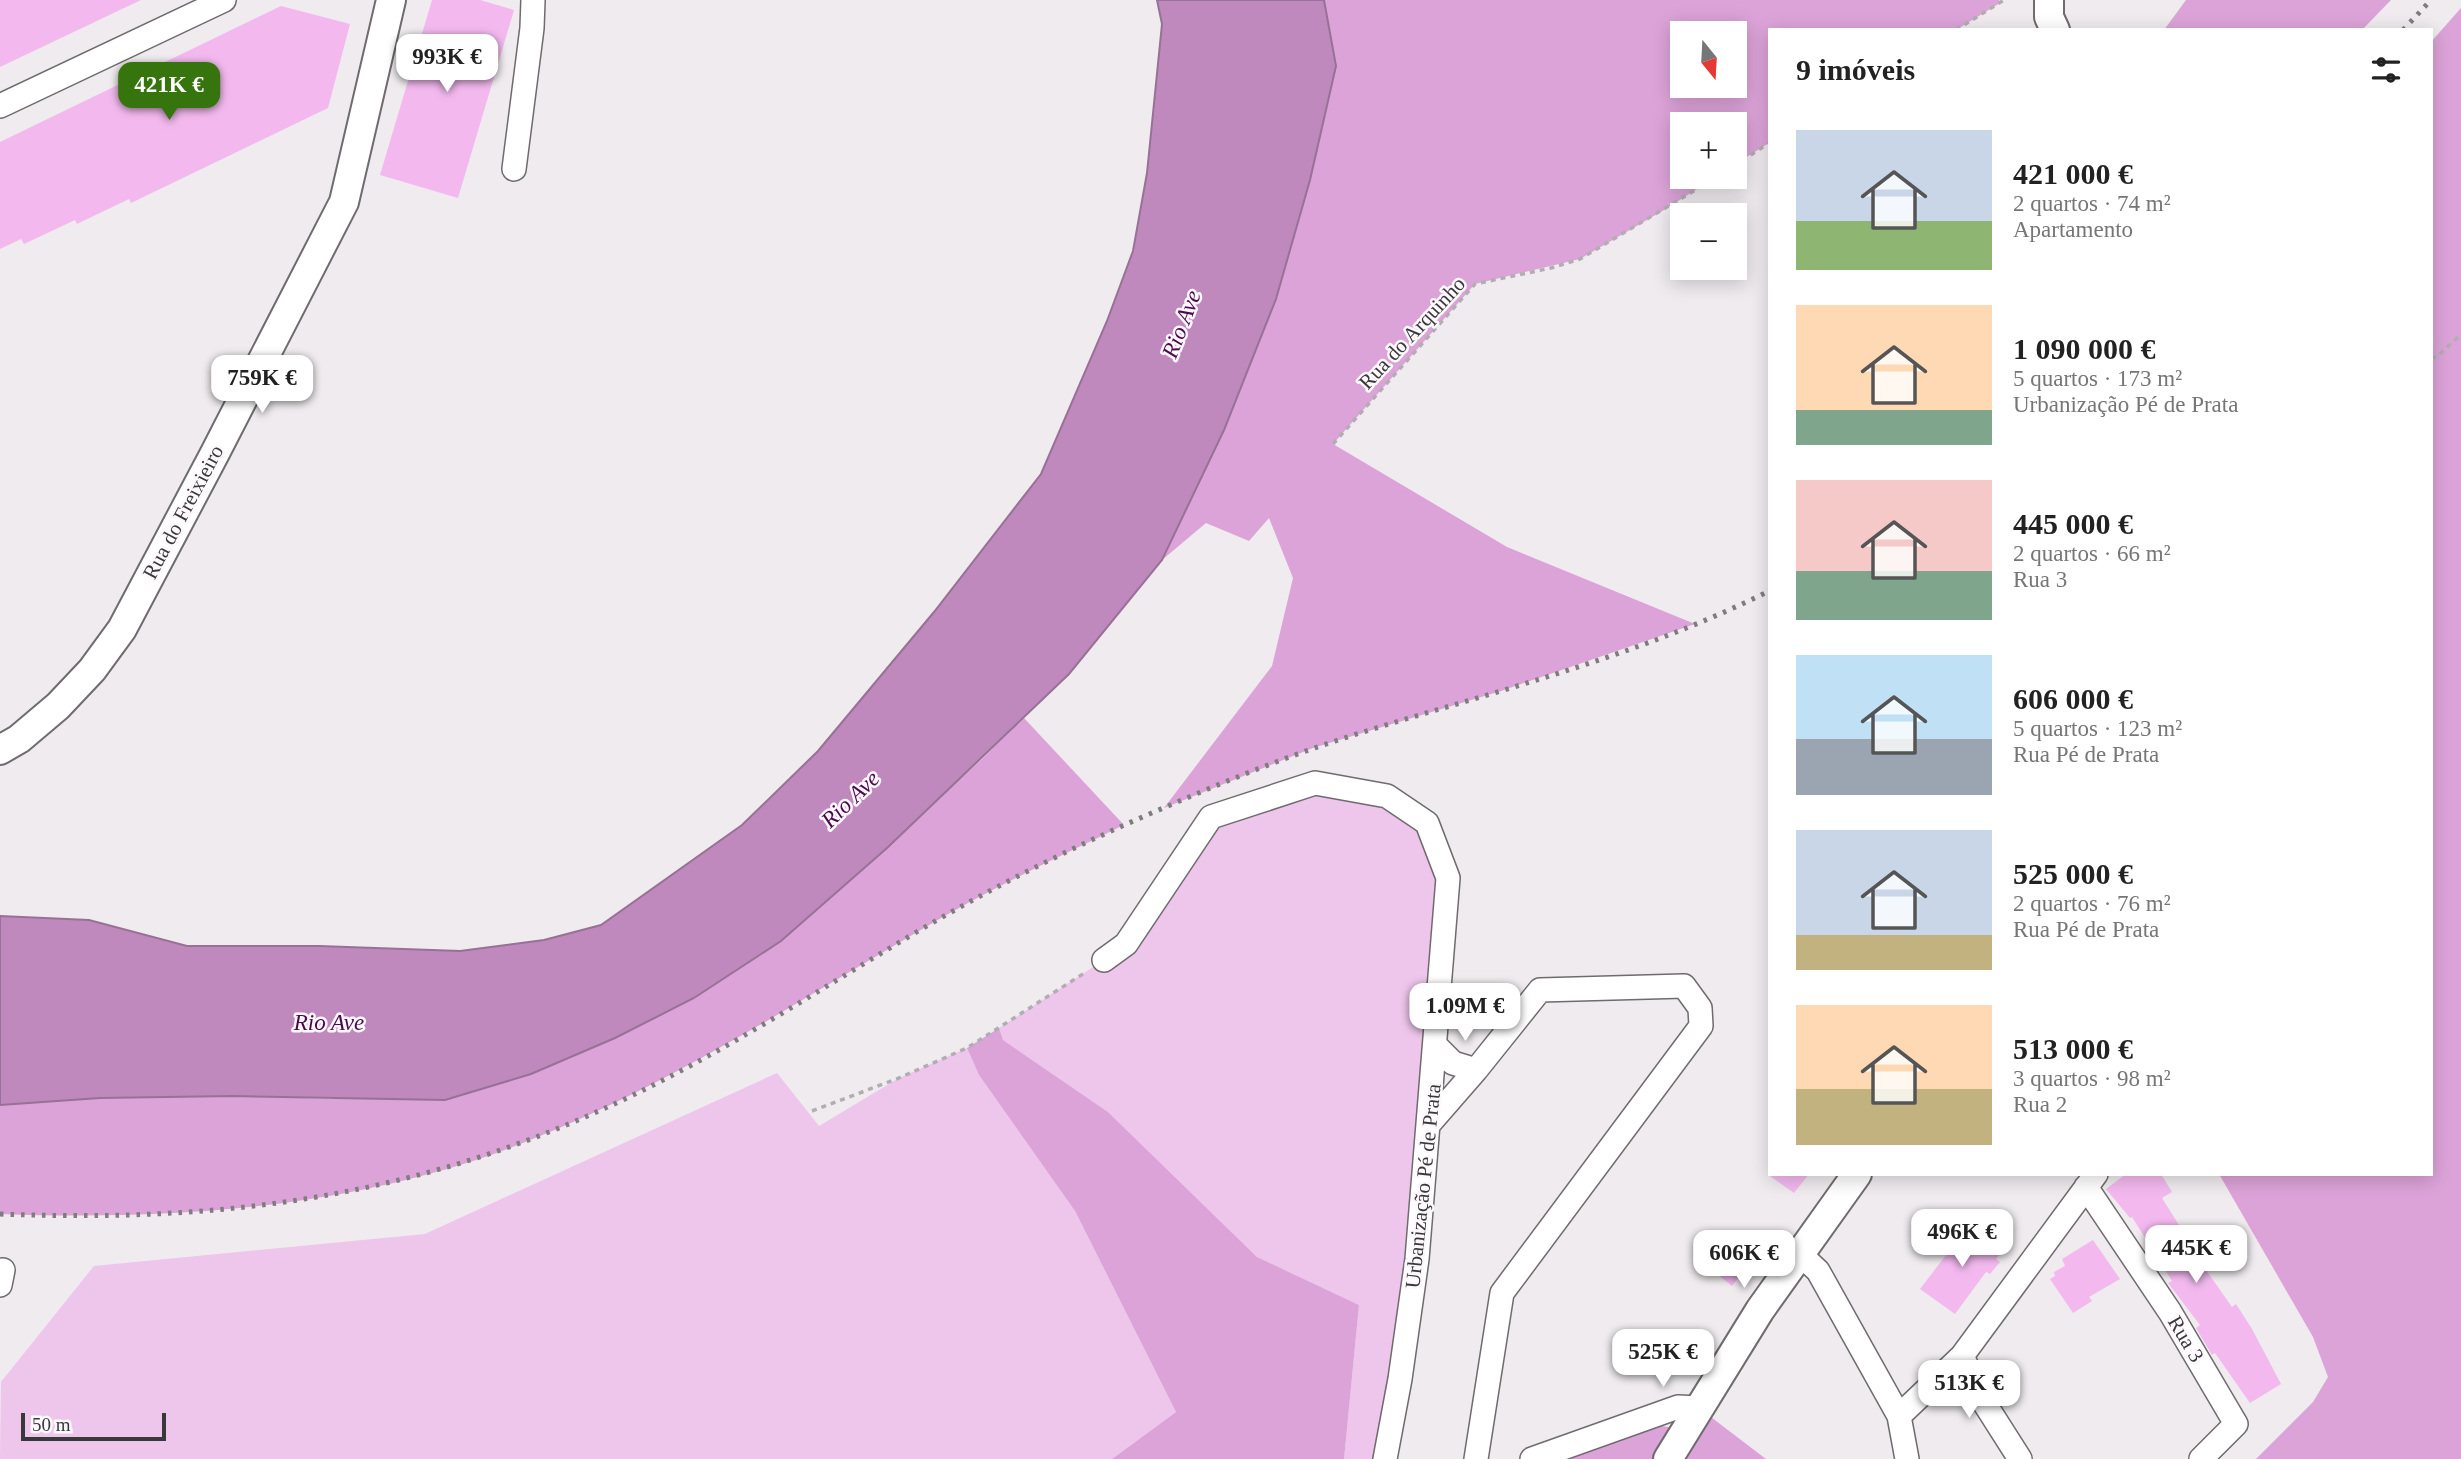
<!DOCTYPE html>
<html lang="pt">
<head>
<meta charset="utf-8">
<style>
  body { margin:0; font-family:Georgia,serif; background:#f2f2f2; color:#222; height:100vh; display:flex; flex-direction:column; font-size:26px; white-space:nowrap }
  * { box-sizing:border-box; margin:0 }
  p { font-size:23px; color:#767676 }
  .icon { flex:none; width:38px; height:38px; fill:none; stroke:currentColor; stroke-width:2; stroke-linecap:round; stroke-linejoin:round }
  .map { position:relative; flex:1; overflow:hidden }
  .sheet { position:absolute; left:1768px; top:28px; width:665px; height:1148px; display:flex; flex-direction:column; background:#fff; border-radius:0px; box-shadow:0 4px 18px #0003 }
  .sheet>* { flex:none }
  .needle { width:46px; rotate:162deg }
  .fabs { position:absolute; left:1670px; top:21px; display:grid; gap:14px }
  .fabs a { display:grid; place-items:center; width:77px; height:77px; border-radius:0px; background:#fff; box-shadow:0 4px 18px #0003; font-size:35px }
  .scale { position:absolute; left:21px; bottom:18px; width:145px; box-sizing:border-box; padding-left:7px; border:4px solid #3a393a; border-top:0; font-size:19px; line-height:24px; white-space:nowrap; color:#3a393a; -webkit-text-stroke:5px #fcf8fc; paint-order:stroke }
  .price { position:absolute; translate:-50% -60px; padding:0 16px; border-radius:14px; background:#fff; color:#222; font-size:23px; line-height:46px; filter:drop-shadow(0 2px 4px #0008) }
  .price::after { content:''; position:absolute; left:50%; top:42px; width:21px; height:16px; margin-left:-10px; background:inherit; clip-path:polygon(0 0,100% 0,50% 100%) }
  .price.active { background:#36740e; color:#fff }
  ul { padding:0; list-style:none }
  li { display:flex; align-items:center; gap:21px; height:175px; padding:0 28px }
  li span { display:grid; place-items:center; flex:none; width:196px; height:140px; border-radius:0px; color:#555 }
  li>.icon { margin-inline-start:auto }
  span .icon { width:84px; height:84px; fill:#fffc; stroke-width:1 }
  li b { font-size:30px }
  h2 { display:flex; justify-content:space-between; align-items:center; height:84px; padding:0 28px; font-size:30px }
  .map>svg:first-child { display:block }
</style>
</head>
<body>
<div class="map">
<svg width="2461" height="1459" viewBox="0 0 2461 1459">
  <rect width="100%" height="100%" fill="#efebee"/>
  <path fill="#eec5eb" d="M1315,783L1387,796L1427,823L1448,878L1385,1459H1344L1359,1305L1257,1257L1108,1112L1003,1040L999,1028L1104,960L1211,817Z
    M967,1048L979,1075L1075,1211L1176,1412L1112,1459H0L1,1382L94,1266L425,1234L777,1073L819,1126L899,1078Z"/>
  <path fill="#dca3d8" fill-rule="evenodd" d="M1324,0H1999L2000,3L1956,30H1769V143L1734,165V124H1682V177H1716L1664,210L1580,259L1475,284L1333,444L1507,547L1695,624L1501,691L1313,748L1164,808L1272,666L1293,578L1269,518L1249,541L1206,523L1162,560L1276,298L1310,180L1336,66ZM1682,33H1734V86H1682Z
    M2186,0H2391L2362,30H2164Z
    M2461,8V1459H2256L2313,1402L2328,1377L2313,1337L2219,1174H2431V42Z
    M1024,718L1124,825C1055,859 985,891 919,931C775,1015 635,1107 476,1160C322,1210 160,1220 0,1214V1105L100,1098L233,1096L335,1099L531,1074L615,1038L694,998L781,941L981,760Z
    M999,1028L1003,1040L1108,1112L1257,1257L1359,1305L1344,1459H1112L1176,1412L1075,1211L979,1075L967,1048Z
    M1699,1408L1766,1459H1668Z
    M1636,1422L1675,1428L1657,1459H1532Z"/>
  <path fill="#c089bd" stroke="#987196" stroke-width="2" d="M1157,0H1324L1336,66L1310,180L1276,299L1224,430L1162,560L1069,674L887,848L781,941L694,998L615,1038L531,1074L445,1100L233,1096L100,1098L0,1105V916L89,920L187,946H319L460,951L544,940L601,925L742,825L818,751L934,612L1041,474L1107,321L1133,251L1147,173L1162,24Z"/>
  <path fill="#f3b9ef" d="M0,0H141L0,67Z
    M432,0H480L514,10L458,198L380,175Z
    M281,6L350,24L328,108L131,203L129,199L77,224L75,220L24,244L21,239L0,249V142Z
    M1767,1174H1809L1794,1193Z
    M2126,1174H2161L2172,1192L2162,1198L2189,1241L2187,1243L2232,1307L2236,1304L2252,1329L2281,1384L2250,1403L2215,1353L2212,1355L2196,1328L2200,1325L2168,1283L2172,1281L2132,1217L2130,1218L2106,1189Z
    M1969,1225L2003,1250L1996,1259L2000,1262L1990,1274L1986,1272L1955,1314L1920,1289Z
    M1707,1233L1749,1264L1732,1286L1693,1255Z
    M2093,1240L2120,1279L2089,1297L2092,1301L2073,1313L2050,1279L2055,1276L2054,1272L2065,1266L2062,1259Z"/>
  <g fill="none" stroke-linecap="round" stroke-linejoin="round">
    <defs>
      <path id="minor" d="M0,106L224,0
        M514,169L532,28L533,0
        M1104,960L1126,944L1211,817L1315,783L1387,796L1427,823L1448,878L1417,1259L1400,1379L1385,1459
        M1436,1046L1453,1063L1476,1070
        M1429,1124L1476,1070L1540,990L1684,986L1700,1008L1701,1026L1502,1293L1476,1459
        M2086,1187L2170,1312L2236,1424L2201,1459
        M1800,1254L1818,1271L1899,1416L1907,1459
        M0,1285L3,1270
        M1962,1356L1985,1404L2020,1459
        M1899,1416L1962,1356L2096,1174
        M1532,1459L1678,1407L1699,1408"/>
      <path id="tertiary" d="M2049,0V17L2055,30
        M0,750L19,739L58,706L92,670L122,629L215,453L344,202L391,0
        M1668,1459L1760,1310L1857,1174"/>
    </defs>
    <use href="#minor" stroke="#6f6b6e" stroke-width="26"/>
    <use href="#tertiary" stroke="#6f6b6e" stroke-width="32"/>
    <path stroke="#b1aeb1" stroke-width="3.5" stroke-dasharray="5 5" stroke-linecap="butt" d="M1956,30L2004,0
      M1734,166L1769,143
      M2431,358L2437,357L2461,334
      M1333,444L1475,284L1551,268L1580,259L1717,177
      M812,1111L899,1078L967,1048L1086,972"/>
    <use href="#minor" stroke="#fff" stroke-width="23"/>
    <use href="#tertiary" stroke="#fff" stroke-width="28"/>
    <path stroke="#7e7c7e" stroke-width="5" stroke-dasharray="3.5 7" stroke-linecap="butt" d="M2403,30L2431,0
      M0,1214C228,1223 423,1196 631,1096C731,1048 825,986 920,930C1000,883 1083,842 1168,806C1235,777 1303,750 1373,729C1507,688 1643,654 1769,591"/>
  </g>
  <g text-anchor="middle" stroke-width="5" stroke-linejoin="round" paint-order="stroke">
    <g font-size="21" fill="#3a393a" stroke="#fcf8fc">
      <text transform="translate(1412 333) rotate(-47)" y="7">Rua do Arquinho</text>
      <text transform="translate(183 512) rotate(-62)" y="7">Rua do Freixieiro</text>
      <text transform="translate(1423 1186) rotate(-84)" y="7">Urbanização Pé de Prata</text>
      <text transform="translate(2186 1339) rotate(59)" y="7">Rua 3</text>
    </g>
    <g font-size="23" font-style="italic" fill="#4d084d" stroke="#fcf8fc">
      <text transform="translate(1181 324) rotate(-69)" y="8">Rio Ave</text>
      <text transform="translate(850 799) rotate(-44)" y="8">Rio Ave</text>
      <text x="329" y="1030">Rio Ave</text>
    </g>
  </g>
</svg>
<div class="fabs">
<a><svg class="needle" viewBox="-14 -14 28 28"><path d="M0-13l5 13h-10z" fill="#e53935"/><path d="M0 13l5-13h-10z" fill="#767676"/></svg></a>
<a>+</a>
<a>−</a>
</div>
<div class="scale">50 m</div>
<b class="price" style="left:447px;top:94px">993K €</b>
<b class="price active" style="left:169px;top:122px">421K €</b>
<b class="price" style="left:262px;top:415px">759K €</b>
<b class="price" style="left:1465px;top:1043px">1.09M €</b>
<b class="price" style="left:1962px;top:1269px">496K €</b>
<b class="price" style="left:2196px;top:1285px">445K €</b>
<b class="price" style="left:1744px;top:1290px">606K €</b>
<b class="price" style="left:1663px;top:1389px">525K €</b>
<b class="price" style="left:1969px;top:1420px">513K €</b>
<section class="sheet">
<h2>9 imóveis<svg class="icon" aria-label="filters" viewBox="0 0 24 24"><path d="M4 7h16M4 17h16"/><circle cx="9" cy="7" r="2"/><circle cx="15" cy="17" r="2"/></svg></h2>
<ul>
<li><span style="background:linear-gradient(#c9d6e8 65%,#8fb573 0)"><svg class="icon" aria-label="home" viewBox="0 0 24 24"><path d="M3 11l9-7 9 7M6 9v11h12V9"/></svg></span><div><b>421 000 €</b><p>2 quartos · 74 m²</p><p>Apartamento</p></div></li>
<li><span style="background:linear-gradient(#ffd9b3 75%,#7fa58c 0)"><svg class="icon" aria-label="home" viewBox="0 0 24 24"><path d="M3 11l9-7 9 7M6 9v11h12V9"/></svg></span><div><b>1 090 000 €</b><p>5 quartos · 173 m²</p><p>Urbanização Pé de Prata</p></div></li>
<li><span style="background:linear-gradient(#f6c9c9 65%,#7fa58c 0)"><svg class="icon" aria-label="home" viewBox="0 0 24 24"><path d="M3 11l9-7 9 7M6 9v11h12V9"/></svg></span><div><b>445 000 €</b><p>2 quartos · 66 m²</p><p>Rua 3</p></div></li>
<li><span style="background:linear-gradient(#bfe0f5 60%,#9aa5b1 0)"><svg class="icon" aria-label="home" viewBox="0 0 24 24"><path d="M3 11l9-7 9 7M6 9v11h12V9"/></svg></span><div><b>606 000 €</b><p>5 quartos · 123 m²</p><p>Rua Pé de Prata</p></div></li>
<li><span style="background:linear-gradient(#c9d6e8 75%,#c2b280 0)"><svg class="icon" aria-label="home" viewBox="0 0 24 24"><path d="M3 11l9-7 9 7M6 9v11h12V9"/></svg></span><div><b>525 000 €</b><p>2 quartos · 76 m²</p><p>Rua Pé de Prata</p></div></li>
<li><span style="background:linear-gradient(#ffd9b3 60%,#c2b280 0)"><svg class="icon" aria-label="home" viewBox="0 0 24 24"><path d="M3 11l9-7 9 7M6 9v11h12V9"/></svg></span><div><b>513 000 €</b><p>3 quartos · 98 m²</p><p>Rua 2</p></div></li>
</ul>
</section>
</div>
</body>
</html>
